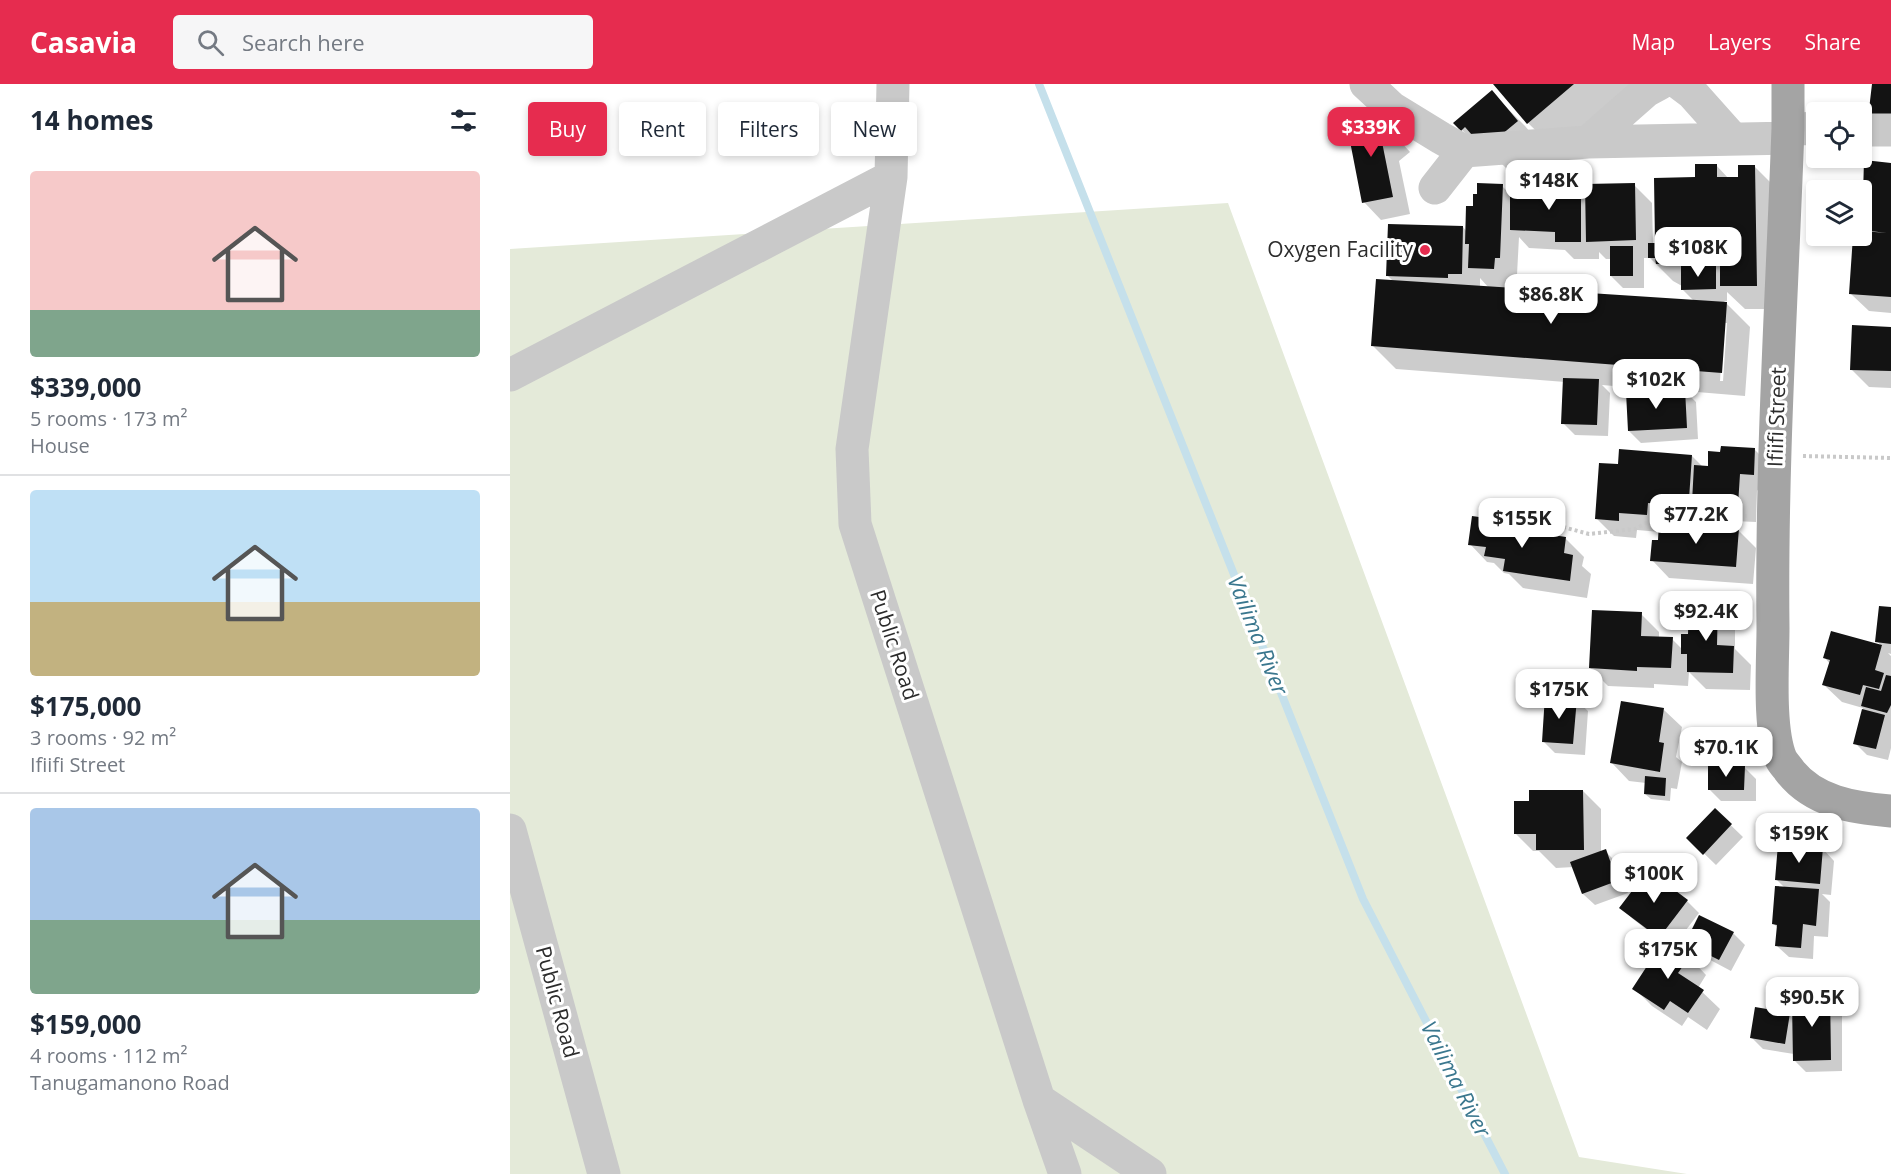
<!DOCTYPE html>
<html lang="en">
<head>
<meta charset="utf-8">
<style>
  body { margin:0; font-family:"Open Sans",sans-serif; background:#f6f6f7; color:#1f2937; height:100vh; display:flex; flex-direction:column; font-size:22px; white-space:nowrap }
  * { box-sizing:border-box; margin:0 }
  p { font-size:20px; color:#747a83 }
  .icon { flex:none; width:33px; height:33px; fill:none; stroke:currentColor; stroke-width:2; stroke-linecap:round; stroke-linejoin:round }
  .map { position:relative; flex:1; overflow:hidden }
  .sheet { display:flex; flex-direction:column; background:#fff; width:510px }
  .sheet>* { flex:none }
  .top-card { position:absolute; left:18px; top:18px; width:570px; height:54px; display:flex; gap:12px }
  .controls { position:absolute; left:1296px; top:18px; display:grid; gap:12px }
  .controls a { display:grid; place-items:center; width:66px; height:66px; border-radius:6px; background:#fff; box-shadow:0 3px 9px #0003; font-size:30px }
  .price { position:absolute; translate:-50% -51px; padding:0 14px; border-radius:12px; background:#fff; color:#222; font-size:20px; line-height:39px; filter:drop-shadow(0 2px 3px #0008) }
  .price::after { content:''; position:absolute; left:50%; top:36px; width:18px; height:14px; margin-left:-9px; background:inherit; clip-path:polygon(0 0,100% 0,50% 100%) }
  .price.selected { background:#e62c4f; color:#fff }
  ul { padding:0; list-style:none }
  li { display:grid; align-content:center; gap:12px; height:318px; padding:0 30px }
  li+li { border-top:2px solid #e0e1e3 }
  li span { display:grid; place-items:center; height:186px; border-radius:6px; color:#555 }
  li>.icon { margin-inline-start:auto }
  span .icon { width:108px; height:108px; fill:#fffc; stroke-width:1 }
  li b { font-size:26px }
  h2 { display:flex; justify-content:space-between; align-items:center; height:72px; padding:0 30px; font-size:26px }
  .tag { padding:0 21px; border-radius:6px; background:#fff; box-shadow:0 3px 9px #0003; font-size:21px; line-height:54px }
  .tag.selected { background:#e62c4f; color:#fff }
  header { display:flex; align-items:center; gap:36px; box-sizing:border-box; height:84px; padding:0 30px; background:#e62c4f; color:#fff }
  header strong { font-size:28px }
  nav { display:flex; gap:33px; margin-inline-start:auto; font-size:21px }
  .search { width:420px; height:54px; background:#f6f6f7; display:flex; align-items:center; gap:15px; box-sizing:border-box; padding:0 21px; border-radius:6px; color:#747a83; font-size:22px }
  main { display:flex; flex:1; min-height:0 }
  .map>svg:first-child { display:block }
</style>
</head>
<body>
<header>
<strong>Casavia</strong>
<div class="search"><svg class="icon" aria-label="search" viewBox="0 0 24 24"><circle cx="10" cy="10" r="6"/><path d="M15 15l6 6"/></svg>Search here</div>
<nav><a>Map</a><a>Layers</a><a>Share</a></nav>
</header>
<main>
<section class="sheet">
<h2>14 homes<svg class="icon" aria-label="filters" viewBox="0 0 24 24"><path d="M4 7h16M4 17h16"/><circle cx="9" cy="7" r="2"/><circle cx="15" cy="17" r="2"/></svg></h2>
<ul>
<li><span style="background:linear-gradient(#f6c9c9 75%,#7fa58c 0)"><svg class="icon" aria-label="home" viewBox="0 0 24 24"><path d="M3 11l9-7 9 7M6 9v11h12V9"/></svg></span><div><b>$339,000</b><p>5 rooms · 173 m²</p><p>House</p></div></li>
<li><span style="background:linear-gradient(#bfe0f5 60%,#c2b280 0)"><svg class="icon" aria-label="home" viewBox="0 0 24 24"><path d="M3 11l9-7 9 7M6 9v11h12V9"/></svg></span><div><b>$175,000</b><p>3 rooms · 92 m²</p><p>Ifiifi Street</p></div></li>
<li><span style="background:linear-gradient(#a9c7e8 60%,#7fa58c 0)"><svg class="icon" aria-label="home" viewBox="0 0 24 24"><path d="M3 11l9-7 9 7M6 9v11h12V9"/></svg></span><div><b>$159,000</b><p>4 rooms · 112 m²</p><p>Tanugamanono Road</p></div></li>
</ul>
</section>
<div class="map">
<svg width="1381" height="1090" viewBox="0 0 1381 1090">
  <rect width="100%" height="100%" fill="#fff"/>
  <path fill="#e4ead9" d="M718,119L1069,1073L1177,1090H0V165Z"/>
  <path fill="#0003" fill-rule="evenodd" d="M985,0H1136L1052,72L1018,39Z
    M981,8L1015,42L1040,71L1019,88L1013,82L1003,91L988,76L985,79L952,46Z
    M864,28L900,68L889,77L900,130L871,136L854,118Z
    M1355,78L1381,80V229L1359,227L1341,210L1345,152H1352Z
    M1206,81L1219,95L1230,94L1244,82L1268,106L1269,225H1235L1217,208V217H1214L1240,243L1235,312L1175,307L1186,318L1188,355L1131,359L1119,347L1151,306L1092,301L1100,309L1098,352L1065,351L1053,339L1055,298L886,285L863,262L883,197L878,192L953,143L957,148L964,123L992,102L1004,114H1020L1070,101L1077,107L1124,101L1142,119L1143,160H1146L1187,95ZM1009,153L1019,164L1055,166L1064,175H1089V168L1096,175H1101V192L1113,204H1134V174H1140L1163,197L1172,202V205L1184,217L1001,205L1002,191H1007ZM970,194L979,204L970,203ZM1214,239H1217L1213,297H1210Z
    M1343,243L1381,244V304L1359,303L1341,285Z
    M1245,366L1263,384L1247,407L1246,438L1201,436L1196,431L1195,443L1228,446L1246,464L1243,500L1159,494L1142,476L1149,458L1150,448L1127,446L1126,454L1104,452L1086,434L1109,382L1182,372L1193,383L1199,384ZM1156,436L1164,437L1168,441L1155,440Z
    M1003,439L1012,448L1056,455L1074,473L1072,482L1081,490L1077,514L1013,504L999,490L994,489L984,479L977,478L960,460Z
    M1208,521L1225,538V565L1241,581L1240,606L1196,605L1179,588L1178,602L1144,600V604L1098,602L1080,584L1131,530L1149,548V554L1162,555L1172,565L1180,552Z
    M1370,524L1381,525V570L1378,569L1381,572V664L1378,676L1357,671L1345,659L1353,624L1332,618L1314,601L1320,580L1315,574L1322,549L1372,563L1367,557Z
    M1066,616L1078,627L1075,671L1045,669L1033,657Z
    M1154,626L1172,643L1166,673L1172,678L1167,705L1161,704L1160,717L1141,715L1135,710L1136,699L1119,697L1102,679Z
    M1234,683L1246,695V717H1211L1199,705Z
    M1073,707L1091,725V768L1095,767L1107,779L1118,809L1085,821L1073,810L1064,783L1046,784L1029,767H1023L1005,749L1021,718Z
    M1205,726L1233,753L1206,781L1178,754Z
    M1313,765L1324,777L1321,811L1312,810L1320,818L1318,853L1304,852L1303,875L1279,873L1267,862L1268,844L1264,840L1275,804L1267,796Z
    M1177,817L1189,829L1163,863L1179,873L1196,891L1188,904L1210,925L1197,946L1178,933L1172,942L1142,922L1124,904L1154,859L1123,835L1111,824Z
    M1223,849L1235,861L1221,887L1189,870L1177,859Z
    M1320,907L1332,919V987L1296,988L1284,976V970L1253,965L1241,953L1280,931L1284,935Z"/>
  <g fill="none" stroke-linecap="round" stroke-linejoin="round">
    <path stroke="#c5e0eb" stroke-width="8" d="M529,0L853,815L995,1090"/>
  </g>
  <path fill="#131313" d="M983,0H1064L1017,40Z
    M1362,0H1381V36L1358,34Z
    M982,6L1008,37L985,56L969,59L955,43L951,47L943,39Z
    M864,26L884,49L872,58L883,113L852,119L838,47Z
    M1354,76L1381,79V213L1339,210L1343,152H1352V147L1377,149L1352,146Z
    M1185,80H1207V93H1228V81H1245L1247,202H1210V179L1146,180L1145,174H1138V159H1145L1144,94L1185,93Z
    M967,99L993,100L990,174H985L984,185L958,184L959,160H955L956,122H963V110H967Z
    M1071,99V158H1045V148L1000,146V113L1018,112V100Z
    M1125,99L1126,156L1076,158L1075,100Z
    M878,140L953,142L952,190H938V194L876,192Z
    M1100,162H1123V192H1100Z
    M1171,182H1206V205L1171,206Z
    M866,195L1217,218L1212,289L861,262Z
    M1342,241L1381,243V287L1340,286Z
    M1053,294L1089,295L1087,341L1051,340Z
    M1175,305L1177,344L1118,347L1116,308Z
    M1211,362L1245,364L1244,391L1230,390L1228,421L1182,418L1184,381L1198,382V367L1210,368Z
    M1109,365L1182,371L1178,430L1152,428L1153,420L1138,419L1137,431L1109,429V437L1085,435L1089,379L1108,380Z
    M962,432L1004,438L1003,445L1056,453L1054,469L1063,471L1060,497L993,487L995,475L974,472L976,463L958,461Z
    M1149,438L1229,444L1226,483L1140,477L1142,456H1148Z
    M1179,518L1208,519L1207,561L1224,562L1223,589L1177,588V570H1171V550H1178Z
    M1369,522L1381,523V560L1365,558Z
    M1082,526L1132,528L1131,552L1163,553L1161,584L1127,583V587L1079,584Z
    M1321,547L1372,561L1365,586L1374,589L1369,605L1353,601L1350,611L1312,601L1320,576L1313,574Z
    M1376,591L1381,592V621L1377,629L1351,622L1356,603L1371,607Z
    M1035,611L1067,614L1063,660L1032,658Z
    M1111,617L1154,624L1149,658L1154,659L1150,688L1100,679Z
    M1352,625L1375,631L1366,665L1343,660Z
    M1198,681L1235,682L1234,706H1198Z
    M1135,692L1156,694L1155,712L1134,710Z
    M1019,706H1073L1074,766H1026V750H1004V717H1019Z
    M1205,724L1222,740L1193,771L1176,754Z
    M1268,760L1313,763L1310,800L1265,796Z
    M1096,765L1107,797L1072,810L1060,778Z
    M1138,786L1178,816L1149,854L1109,824Z
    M1265,802L1309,805L1306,842L1293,840L1291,864L1265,862L1267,841L1262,840Z
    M1189,831L1224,848L1209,876L1175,859Z
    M1154,856L1180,872L1168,889L1194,906L1178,929L1160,917L1154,926L1122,905Z
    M1300,906H1320L1321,976L1283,977L1282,918H1300Z
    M1245,923L1280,929L1275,960L1240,954Z"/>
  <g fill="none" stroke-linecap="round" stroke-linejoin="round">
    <path stroke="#c9c9c9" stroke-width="4" stroke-dasharray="3 3" stroke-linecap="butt" d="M1293,372L1381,374
      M1053,443L1079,450L1125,445L1143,435L1237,432"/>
    <path stroke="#c9c9c9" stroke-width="33" d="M383,0L381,93L342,365L345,440L529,1016L555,1090
      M856,0L882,24L931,54L954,67L1078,58L1278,54
      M1170,0L1182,9L1223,55
      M1278,44L1306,45
      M1352,46H1381
      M1078,58L1136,7L1149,0
      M925,104L954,67
      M0,291L381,93
      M0,746L94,1090
      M529,1016L640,1090"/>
    <path stroke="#a4a4a4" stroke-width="33" d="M1278,0V44C1272,211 1261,378 1263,544C1263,579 1258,644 1271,675C1273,679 1277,683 1279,686C1303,718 1344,724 1381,727"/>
  </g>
  <circle fill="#e62c4f" stroke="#fff" stroke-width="2" cx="915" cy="166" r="6"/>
  <g text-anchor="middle" stroke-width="6" stroke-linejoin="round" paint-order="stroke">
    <g font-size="21" fill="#2c2c2c" stroke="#fff" text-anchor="end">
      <text x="903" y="173">Oxygen Facility</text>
    </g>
    <g font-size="21" fill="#2c2c2c" stroke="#fff">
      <text transform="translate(1267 333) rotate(-88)" y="7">Ifiifi Street</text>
      <text transform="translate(384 561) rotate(72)" y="7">Public Road</text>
      <text transform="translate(47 918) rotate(75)" y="7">Public Road</text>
    </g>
    <g font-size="22" font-style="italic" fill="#3a778e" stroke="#fff">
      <text transform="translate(748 551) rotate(68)" y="8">Vailima River</text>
      <text transform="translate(946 995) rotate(63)" y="8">Vailima River</text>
    </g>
  </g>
</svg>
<div class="controls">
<a><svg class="icon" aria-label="locate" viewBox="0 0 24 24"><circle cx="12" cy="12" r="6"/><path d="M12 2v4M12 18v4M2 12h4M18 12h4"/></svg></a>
<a><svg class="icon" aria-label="layers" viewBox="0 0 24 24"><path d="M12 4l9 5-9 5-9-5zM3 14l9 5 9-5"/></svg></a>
</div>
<b class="price selected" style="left:861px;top:74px">$339K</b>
<b class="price" style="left:1039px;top:127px">$148K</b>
<b class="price" style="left:1188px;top:194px">$108K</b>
<b class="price" style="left:1041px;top:241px">$86.8K</b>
<b class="price" style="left:1146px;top:326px">$102K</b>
<b class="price" style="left:1186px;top:461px">$77.2K</b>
<b class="price" style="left:1012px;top:465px">$155K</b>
<b class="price" style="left:1196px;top:558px">$92.4K</b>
<b class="price" style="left:1049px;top:636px">$175K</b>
<b class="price" style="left:1216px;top:694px">$70.1K</b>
<b class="price" style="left:1289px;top:780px">$159K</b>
<b class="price" style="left:1144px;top:820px">$100K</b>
<b class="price" style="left:1158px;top:896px">$175K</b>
<b class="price" style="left:1302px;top:944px">$90.5K</b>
<div class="top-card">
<a class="tag selected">Buy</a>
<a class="tag">Rent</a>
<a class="tag">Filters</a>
<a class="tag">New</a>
</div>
</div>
</main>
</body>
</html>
